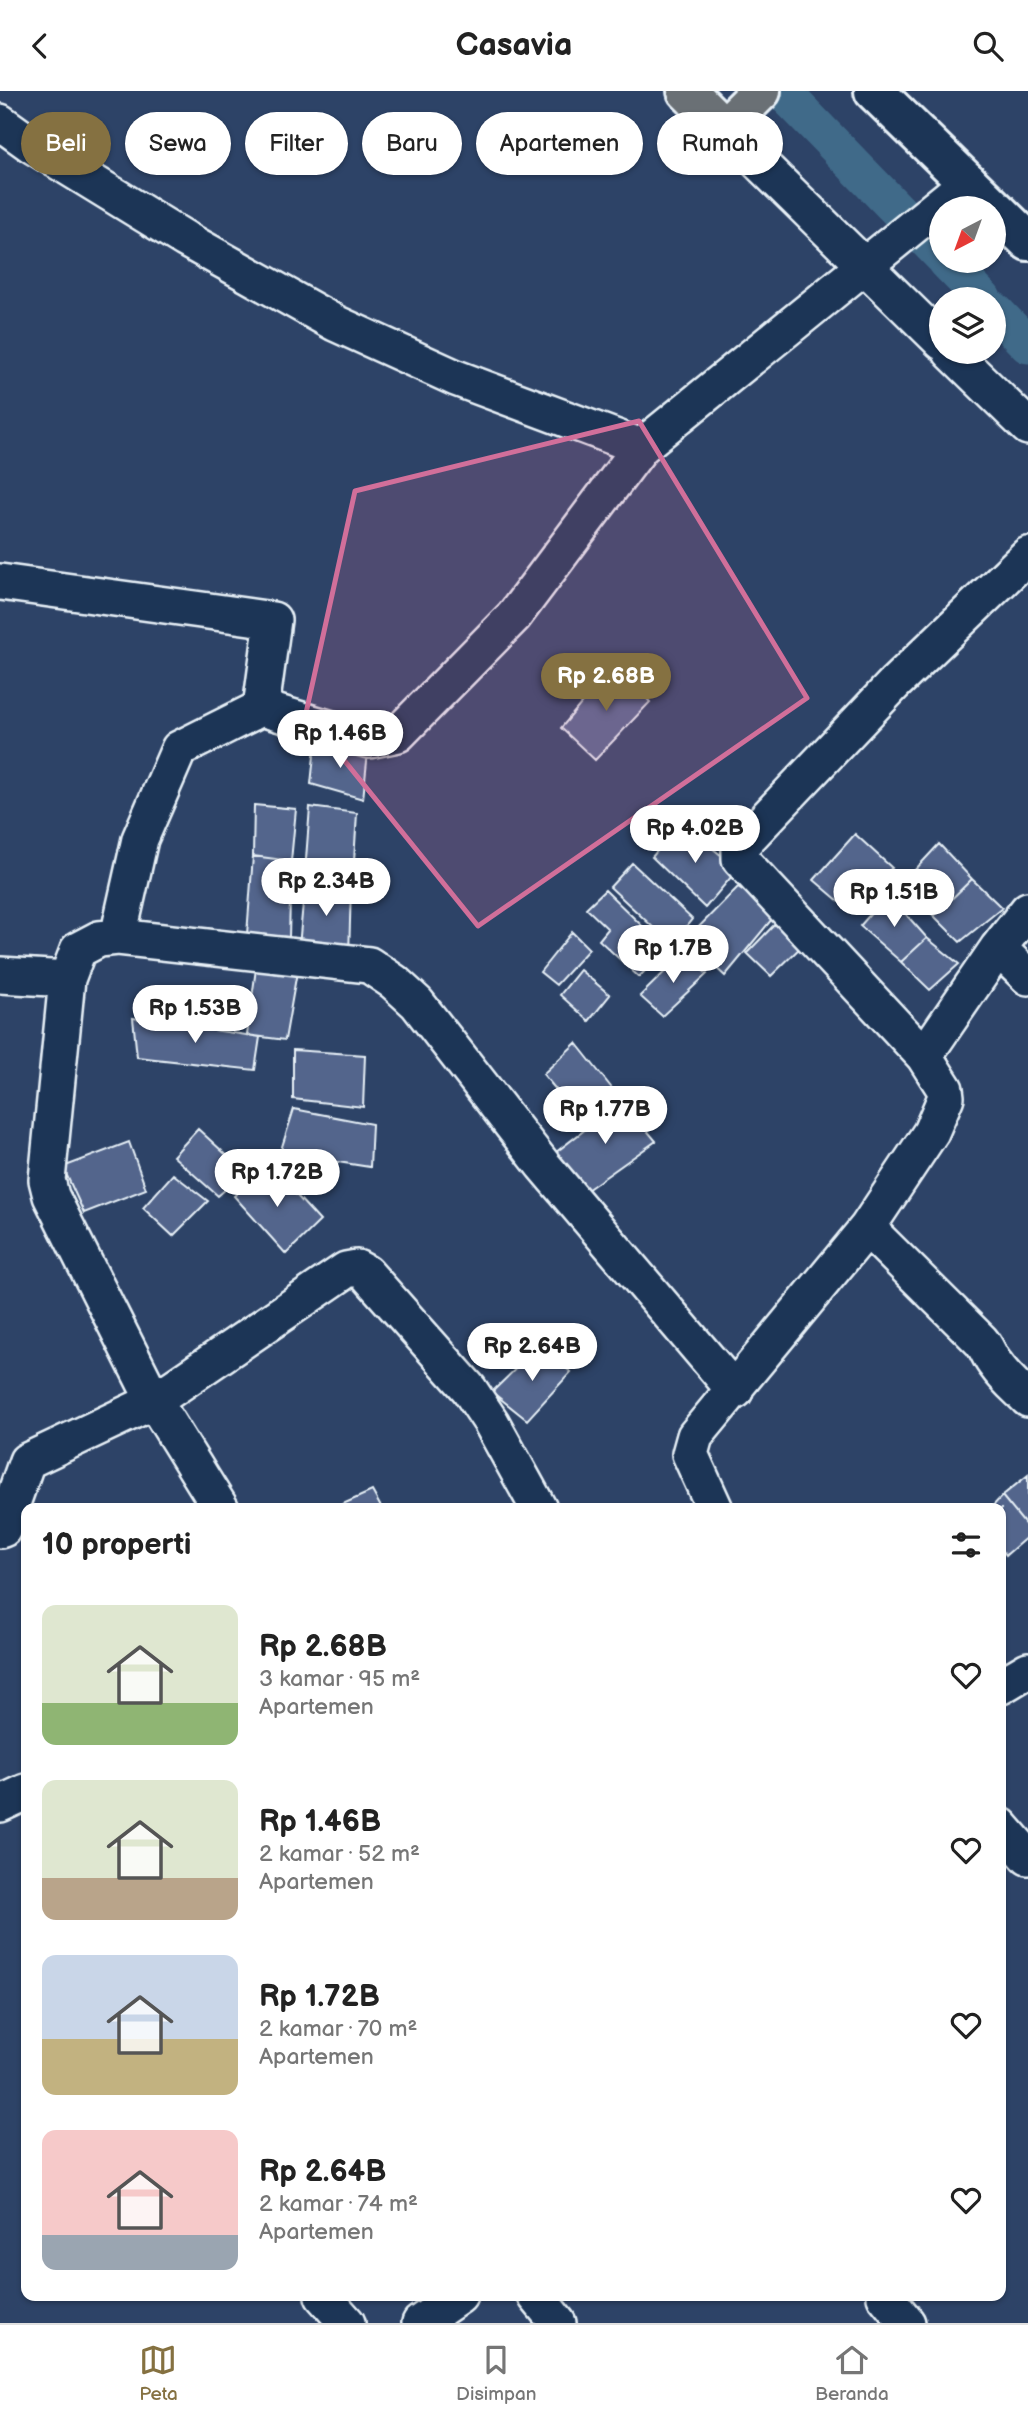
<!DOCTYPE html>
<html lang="id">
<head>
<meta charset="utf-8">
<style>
  body { margin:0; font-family:"Balsamiq Sans",sans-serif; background:#f2f2f2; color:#222; height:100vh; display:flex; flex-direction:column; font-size:26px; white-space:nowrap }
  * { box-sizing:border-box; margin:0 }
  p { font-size:23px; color:#767676 }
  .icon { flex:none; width:38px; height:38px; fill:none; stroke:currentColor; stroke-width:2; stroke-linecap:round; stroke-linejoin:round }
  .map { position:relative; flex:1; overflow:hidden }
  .side { position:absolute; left:21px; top:1412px; width:985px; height:798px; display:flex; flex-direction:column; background:#fff; border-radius:14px; box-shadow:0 2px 5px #0004 }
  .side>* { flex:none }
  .top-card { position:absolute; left:21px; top:21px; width:987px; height:63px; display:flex; gap:14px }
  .needle { width:46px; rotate:221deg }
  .controls { position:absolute; left:929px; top:105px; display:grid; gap:14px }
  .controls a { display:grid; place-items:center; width:77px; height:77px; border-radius:50%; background:#fff; box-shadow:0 2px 5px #0004; font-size:35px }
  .price { position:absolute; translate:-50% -60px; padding:0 16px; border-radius:24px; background:#fff; color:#222; font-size:23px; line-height:46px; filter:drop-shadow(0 2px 4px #0008) }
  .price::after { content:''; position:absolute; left:50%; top:42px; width:21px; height:16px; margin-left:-10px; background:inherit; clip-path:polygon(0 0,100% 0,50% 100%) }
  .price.selected { background:#857141; color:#fff }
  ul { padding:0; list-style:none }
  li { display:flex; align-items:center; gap:21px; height:175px; padding:0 21px }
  li span { display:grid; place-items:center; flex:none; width:196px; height:140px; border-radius:14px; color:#555 }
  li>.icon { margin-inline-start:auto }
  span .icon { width:84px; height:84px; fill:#fffc; stroke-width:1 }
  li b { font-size:30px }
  h2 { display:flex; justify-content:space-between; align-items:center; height:84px; padding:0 21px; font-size:30px }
  .chip { padding:0 24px; border-radius:32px; background:#fff; box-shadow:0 2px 5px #0004; font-size:24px; line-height:63px }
  .chip.selected { background:#857141; color:#fff }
  header { display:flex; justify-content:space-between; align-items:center; height:91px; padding:0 21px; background:#fff; font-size:32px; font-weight:600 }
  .menu { display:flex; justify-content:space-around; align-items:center; height:98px; border-top:2px solid #e0e0e0; background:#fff; font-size:19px; color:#767676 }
  .menu a { display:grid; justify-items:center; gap:4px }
  .menu .selected { color:#857141 }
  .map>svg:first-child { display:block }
</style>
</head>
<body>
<header><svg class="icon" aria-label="back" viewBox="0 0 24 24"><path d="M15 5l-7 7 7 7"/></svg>Casavia<svg class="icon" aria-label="search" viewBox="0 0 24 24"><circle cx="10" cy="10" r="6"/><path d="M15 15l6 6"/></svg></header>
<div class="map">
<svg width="1028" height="2232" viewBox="0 0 1028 2232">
  <rect width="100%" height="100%" fill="#2d4367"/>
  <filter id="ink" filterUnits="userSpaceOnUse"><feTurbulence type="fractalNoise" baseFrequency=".0143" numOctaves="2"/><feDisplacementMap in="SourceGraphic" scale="14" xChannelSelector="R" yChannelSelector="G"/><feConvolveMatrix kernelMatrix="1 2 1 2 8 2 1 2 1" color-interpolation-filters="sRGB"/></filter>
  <g filter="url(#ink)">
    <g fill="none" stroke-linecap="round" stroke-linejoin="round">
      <path stroke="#416b89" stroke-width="37" d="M782,0L942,165
        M946,170L983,208
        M994,219L1028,254"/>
    </g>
    <path fill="#52658c" stroke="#e8f1f8" stroke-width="2" d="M615,572L650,611L595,669L561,637Z
      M315,655L368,661L363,708L311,693Z
      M254,714L296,718L291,770L253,765Z
      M310,716L357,722L353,786L305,781Z
      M681,732L738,778L705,817L652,766Z
      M855,743L892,777L847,817L814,789Z
      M939,753L972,788L934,825L901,794Z
      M253,765L291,770L289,846L247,843Z
      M632,772L692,828L672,854L610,796Z
      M972,788L1002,817L960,851L934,825Z
      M305,790L351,795L349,865L299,856Z
      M738,796L777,822L725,885L686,849Z
      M605,799L666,858L639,886L599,849L608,838L586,817Z
      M888,803L927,847L901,871L860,835Z
      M779,829L805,852L771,885L747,862Z
      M572,841L589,858L556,894L540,881Z
      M927,847L959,873L930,899L901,871Z
      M683,863L707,883L662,925L640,905Z
      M257,870L298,875L285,949L247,944Z
      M580,879L610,904L589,930L560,904Z
      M133,927L260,946L255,979L137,966Z
      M576,952L622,1010L588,1037L543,983Z
      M293,959L365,964L363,1016L293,1008Z
      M622,1010L656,1050L587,1099L555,1062Z
      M294,1018L372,1033L370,1076L280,1062Z
      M198,1038L245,1081L218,1105L173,1065Z
      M129,1051L146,1098L84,1122L63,1076Z
      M267,1072L320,1130L286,1163L234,1105Z
      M173,1083L208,1110L173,1145L143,1117Z
      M537,1257L571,1281L527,1329L492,1301Z
      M1028,1384V1437L1002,1405Z
      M372,1400L382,1418L334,1417Z
      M1002,1405L1028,1437V1445L1006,1464L1001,1458V1418H990Z"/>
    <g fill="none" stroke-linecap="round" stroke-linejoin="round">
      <defs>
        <path id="minor" d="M0,31L32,54L185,148L335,232L456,287L641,356
          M724,37L942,251
          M951,261L1028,336
          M0,491L273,529L261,617L369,649L398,643L514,525L641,356L969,90
          M118,846L140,748L179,658L261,617
          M998,857L1028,886
          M0,884L67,888
          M924,965L998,857L1028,819
          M867,1137L981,1250C988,1258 989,1266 996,1274C1005,1287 1017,1297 1028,1308
          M221,1418L154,1310L51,1105L47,1089L67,888L78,859L99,848L118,846L369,874L394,891L417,912L543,1074L735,1300
          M715,1418L690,1363L695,1345L867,1137L931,1041L946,1006L945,998L924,965L740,768V755L894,593L1028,464
          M0,1439L3,1438L27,1370L154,1310L346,1179L357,1177L366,1182L469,1298L491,1331L539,1418
          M1001,1595L1028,1579
          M0,1713L26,1701
          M1001,1735L1028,1766
          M323,2205L347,2232
          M536,2205L558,2232
          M885,2205L907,2232
          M420,2232L459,2205"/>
        <path id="tertiary" d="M874,0L1028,150"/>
        <path id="primary" d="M687,0L724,37L761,0"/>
      </defs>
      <use href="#minor" stroke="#e8f1f8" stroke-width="40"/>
      <use href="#tertiary" stroke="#e8f1f8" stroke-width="44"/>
      <use href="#primary" stroke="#e8f1f8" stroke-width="44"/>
      <use href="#minor" stroke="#1d3557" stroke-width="35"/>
      <use href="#tertiary" stroke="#1d3557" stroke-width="38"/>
      <use href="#primary" stroke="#6b7074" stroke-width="38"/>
    </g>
  </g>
  <path fill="#d16f9a" fill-opacity="0.2" stroke="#d16f9a" stroke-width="5" stroke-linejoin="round" d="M639,330L807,607L478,835L306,622L355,400Z"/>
</svg>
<div class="controls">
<a><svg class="needle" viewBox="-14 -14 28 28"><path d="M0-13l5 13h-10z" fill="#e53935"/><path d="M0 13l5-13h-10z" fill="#767676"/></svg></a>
<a><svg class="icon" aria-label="layers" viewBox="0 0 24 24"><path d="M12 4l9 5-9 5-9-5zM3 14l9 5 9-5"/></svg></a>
</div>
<b class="price selected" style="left:606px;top:622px">Rp 2.68B</b>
<b class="price" style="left:340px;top:679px">Rp 1.46B</b>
<b class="price" style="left:695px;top:774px">Rp 4.02B</b>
<b class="price" style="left:326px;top:827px">Rp 2.34B</b>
<b class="price" style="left:894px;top:838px">Rp 1.51B</b>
<b class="price" style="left:673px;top:894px">Rp 1.7B</b>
<b class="price" style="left:195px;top:954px">Rp 1.53B</b>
<b class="price" style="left:605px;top:1055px">Rp 1.77B</b>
<b class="price" style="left:277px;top:1118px">Rp 1.72B</b>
<b class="price" style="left:532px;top:1292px">Rp 2.64B</b>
<div class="top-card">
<a class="chip selected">Beli</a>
<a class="chip">Sewa</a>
<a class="chip">Filter</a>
<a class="chip">Baru</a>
<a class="chip">Apartemen</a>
<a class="chip">Rumah</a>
</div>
<section class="side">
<h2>10 properti<svg class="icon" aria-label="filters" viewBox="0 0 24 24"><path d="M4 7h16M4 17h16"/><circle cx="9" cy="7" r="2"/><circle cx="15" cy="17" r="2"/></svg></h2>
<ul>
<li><span style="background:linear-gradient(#dfe7d0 70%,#8fb573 0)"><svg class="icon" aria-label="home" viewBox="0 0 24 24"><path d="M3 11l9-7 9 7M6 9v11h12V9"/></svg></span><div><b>Rp 2.68B</b><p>3 kamar · 95 m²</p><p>Apartemen</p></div><svg class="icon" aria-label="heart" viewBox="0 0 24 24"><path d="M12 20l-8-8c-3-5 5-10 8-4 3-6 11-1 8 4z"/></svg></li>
<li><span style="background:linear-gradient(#dfe7d0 70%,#b9a48a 0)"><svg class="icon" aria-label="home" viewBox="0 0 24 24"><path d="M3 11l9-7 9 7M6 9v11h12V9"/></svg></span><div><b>Rp 1.46B</b><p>2 kamar · 52 m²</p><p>Apartemen</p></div><svg class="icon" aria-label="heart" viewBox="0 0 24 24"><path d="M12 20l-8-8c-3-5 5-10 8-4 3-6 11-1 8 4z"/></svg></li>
<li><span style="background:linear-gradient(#c9d6e8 60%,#c2b280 0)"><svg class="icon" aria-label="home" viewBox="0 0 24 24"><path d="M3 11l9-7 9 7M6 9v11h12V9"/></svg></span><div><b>Rp 1.72B</b><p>2 kamar · 70 m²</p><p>Apartemen</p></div><svg class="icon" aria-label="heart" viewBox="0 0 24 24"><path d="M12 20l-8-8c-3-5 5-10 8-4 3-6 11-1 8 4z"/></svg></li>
<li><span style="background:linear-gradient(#f6c9c9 75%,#9aa5b1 0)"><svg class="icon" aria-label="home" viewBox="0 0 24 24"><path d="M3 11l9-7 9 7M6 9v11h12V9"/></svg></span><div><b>Rp 2.64B</b><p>2 kamar · 74 m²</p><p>Apartemen</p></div><svg class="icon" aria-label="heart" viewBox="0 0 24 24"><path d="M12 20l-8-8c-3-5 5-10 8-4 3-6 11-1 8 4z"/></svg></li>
</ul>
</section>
</div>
<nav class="menu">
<a class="selected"><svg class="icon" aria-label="map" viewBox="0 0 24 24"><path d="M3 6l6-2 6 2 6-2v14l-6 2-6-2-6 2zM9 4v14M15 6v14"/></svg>Peta</a>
<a><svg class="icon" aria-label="saved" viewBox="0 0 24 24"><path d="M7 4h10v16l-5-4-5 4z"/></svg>Disimpan</a>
<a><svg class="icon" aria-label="home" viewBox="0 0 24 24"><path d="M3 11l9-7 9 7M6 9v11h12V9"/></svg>Beranda</a>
</nav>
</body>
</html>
